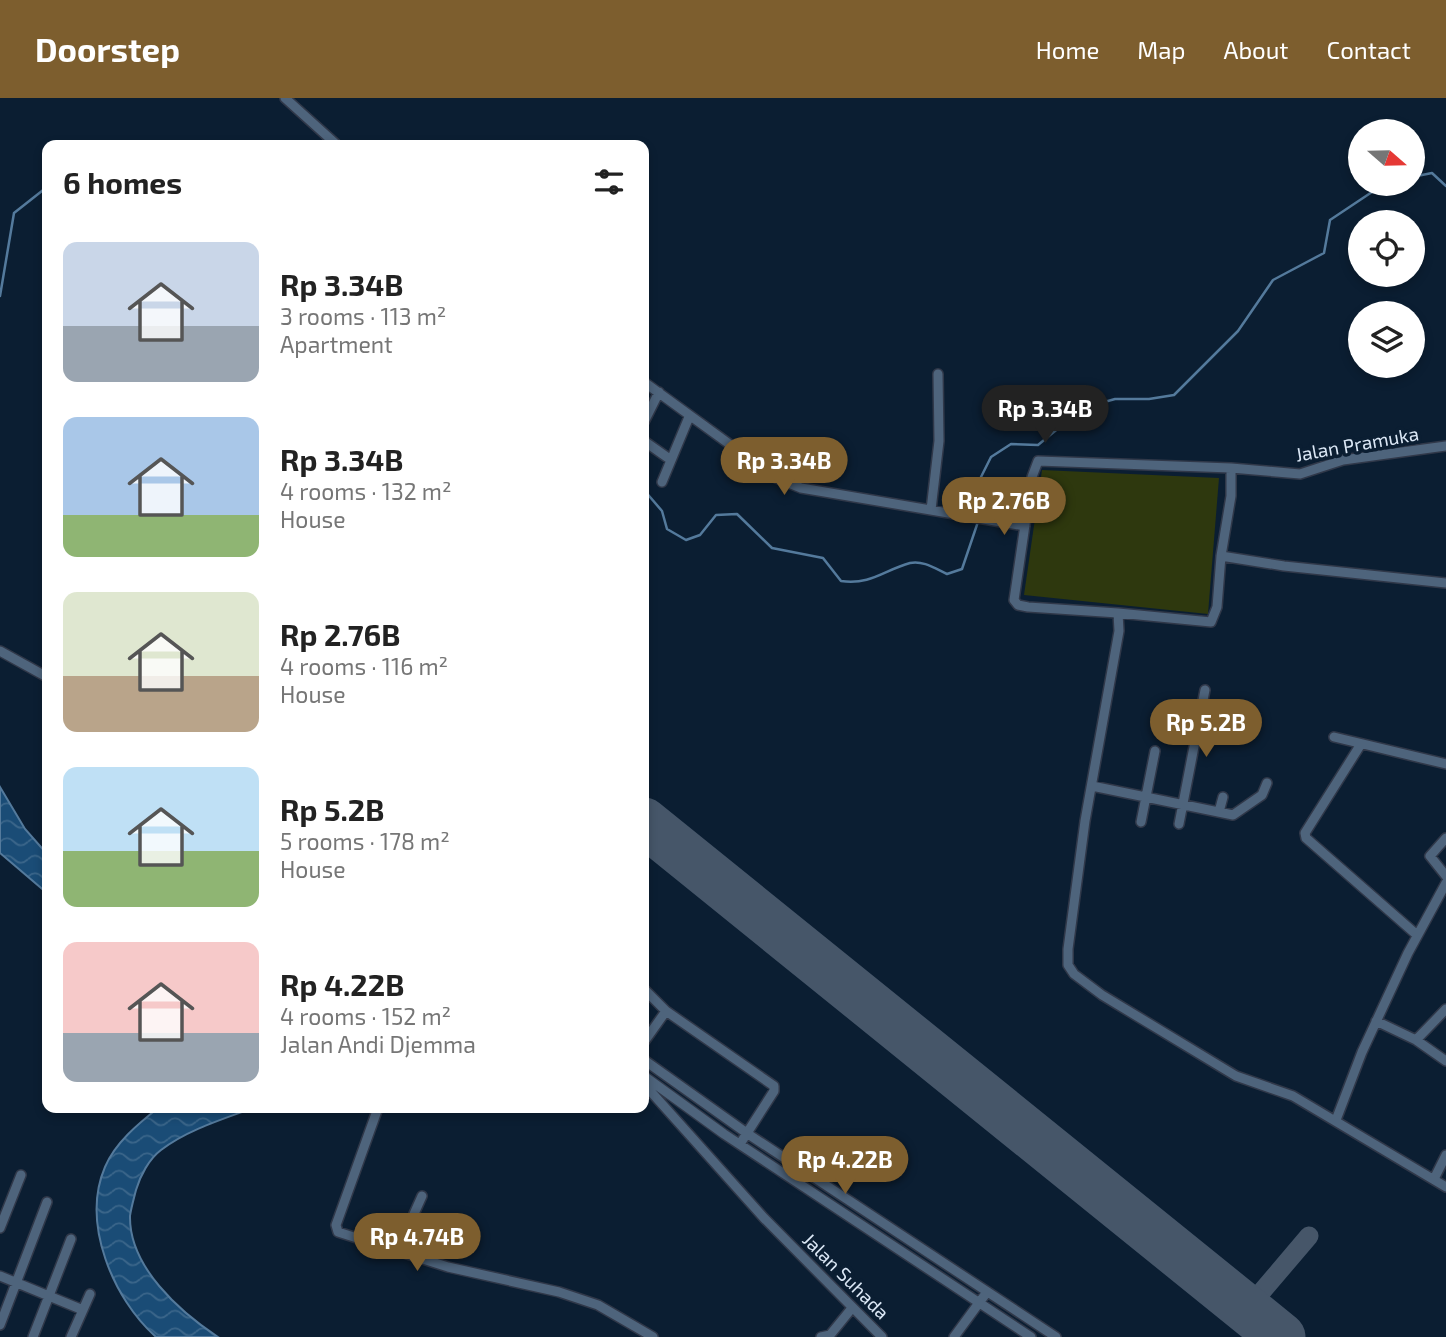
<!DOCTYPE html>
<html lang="en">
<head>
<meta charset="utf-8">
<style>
  body { margin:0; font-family:"Exo 2",sans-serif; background:#f6f6f6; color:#222; height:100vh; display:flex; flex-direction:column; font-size:26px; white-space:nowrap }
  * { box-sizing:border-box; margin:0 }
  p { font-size:23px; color:#767676 }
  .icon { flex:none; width:38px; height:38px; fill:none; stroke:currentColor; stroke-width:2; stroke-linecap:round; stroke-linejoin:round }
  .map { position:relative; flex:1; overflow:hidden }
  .details { position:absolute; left:42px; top:42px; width:607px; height:973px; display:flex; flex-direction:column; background:#fff; border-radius:14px; box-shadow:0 4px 10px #0003 }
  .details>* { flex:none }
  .needle { width:46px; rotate:110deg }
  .controls { position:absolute; left:1348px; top:21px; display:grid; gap:14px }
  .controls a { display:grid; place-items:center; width:77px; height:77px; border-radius:50%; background:#fff; box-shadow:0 4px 10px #0003; font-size:35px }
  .price { position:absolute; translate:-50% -60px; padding:0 16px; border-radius:24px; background:#7d5e2e; color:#fff; font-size:23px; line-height:46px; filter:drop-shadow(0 2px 4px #0008) }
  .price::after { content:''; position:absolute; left:50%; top:42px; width:21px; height:16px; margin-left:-10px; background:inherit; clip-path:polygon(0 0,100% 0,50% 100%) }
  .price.current { background:#222; color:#fff }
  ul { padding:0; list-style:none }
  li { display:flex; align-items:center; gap:21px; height:175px; padding:0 21px }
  li span { display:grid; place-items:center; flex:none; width:196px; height:140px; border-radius:14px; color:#555 }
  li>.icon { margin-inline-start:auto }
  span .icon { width:84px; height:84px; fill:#fffc; stroke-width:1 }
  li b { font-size:30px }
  h2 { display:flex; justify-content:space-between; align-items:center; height:84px; padding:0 21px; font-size:30px }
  header { display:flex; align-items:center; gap:42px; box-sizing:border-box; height:98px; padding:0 35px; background:#7d5e2e; color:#fff }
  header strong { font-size:33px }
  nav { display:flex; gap:38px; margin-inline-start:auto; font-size:24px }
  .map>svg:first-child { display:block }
</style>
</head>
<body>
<header>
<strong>Doorstep</strong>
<nav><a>Home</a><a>Map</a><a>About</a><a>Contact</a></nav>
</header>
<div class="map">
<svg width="1446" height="1239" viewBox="0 0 1446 1239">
  <defs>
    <pattern id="water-waves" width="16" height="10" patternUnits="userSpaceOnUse" patternTransform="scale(1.75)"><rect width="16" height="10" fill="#1a4c76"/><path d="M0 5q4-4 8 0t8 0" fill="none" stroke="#3b668a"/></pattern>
  </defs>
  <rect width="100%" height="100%" fill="#0b1e32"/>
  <path fill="#2e380e" d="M1042,372L1219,380L1208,516L1024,497Z"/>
  <path fill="url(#water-waves)" stroke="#547a9c" stroke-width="2" d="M0,689L25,731L47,756V795L0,755Z
    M158,1010H253C223,1021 187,1032 161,1052C149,1061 140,1078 136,1092C134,1100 131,1110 130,1118C129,1169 180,1214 218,1239H156C113,1201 81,1125 105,1069C115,1045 138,1026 158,1010Z"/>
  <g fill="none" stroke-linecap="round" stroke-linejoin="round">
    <path stroke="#547a9c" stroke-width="2.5" d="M1412,79L1432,75L1446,88
      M0,198L14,115L47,89
      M644,392L662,413L667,431L686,442L700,437L716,417L737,416L772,450L823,460L841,483C872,487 884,472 910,465C923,462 936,471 947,476L962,471L983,409L978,385L991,359L1011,346L1038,347L1083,310L1115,301H1149L1174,297L1238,233L1273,182L1324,155L1330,122L1384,86"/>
    <path stroke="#465669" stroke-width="19" d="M1247,1211L1309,1138"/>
    <path stroke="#465669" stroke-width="49" d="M644,724L1281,1239"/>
    <defs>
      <path id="minor" d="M285,0L337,47
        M644,284L776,380L801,390L1025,428
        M644,324L659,294
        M644,343L671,362
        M1231,370L1300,376L1343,362L1446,348
        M662,384L689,319
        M931,412L939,343L938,276
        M1446,485L1284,468L1221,458L1217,509L1211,524L1118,515L1119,533L1085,723L1068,851V867L1074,876L1102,897L1236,978L1293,998L1446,1089
        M1118,515L1028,509L1018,507L1014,502L1032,379L1038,363L1231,370V398L1221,458
        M0,553L47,579
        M1334,639L1446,666
        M1361,646L1305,735L1306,740L1417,837
        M1092,688L1233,717L1262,697L1267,685
        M1219,714L1223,699
        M1141,724L1155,653
        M1179,726L1205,592
        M1446,740L1430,758L1446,778
        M644,891L666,913L774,988V993L740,1046
        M1376,923L1416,942L1446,963
        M1416,942L1446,911
        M644,944L666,913
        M644,962L748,1036L1056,1239
        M644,978L724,1036L1031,1239
        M644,986L764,1120L882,1239
        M378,1010L336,1127L338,1134L448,1169L559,1194L598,1207L653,1239
        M1336,1022L1362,954L1408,855L1446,785
        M1434,1081L1446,1057
        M0,1130L21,1077
        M397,1154L422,1098
        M0,1178L83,1212
        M0,1227L47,1104
        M33,1239L71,1141
        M71,1239L90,1196
        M821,1239L830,1237L852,1210
        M954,1239L987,1194"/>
    </defs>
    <use href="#minor" stroke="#303849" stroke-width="12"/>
    <use href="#minor" stroke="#4e647c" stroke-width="9"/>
  </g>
  <g text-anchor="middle" stroke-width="7" stroke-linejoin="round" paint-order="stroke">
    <g font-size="19" fill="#dbe7f5" stroke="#0b1e32">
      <text transform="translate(1357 346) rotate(-10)" y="7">Jalan Pramuka</text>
      <text transform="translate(846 1178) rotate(45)" y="7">Jalan Suhada</text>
    </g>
  </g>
</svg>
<div class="controls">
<a><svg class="needle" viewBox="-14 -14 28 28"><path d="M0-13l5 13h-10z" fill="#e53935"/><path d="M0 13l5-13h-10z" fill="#767676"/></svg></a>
<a><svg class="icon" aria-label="locate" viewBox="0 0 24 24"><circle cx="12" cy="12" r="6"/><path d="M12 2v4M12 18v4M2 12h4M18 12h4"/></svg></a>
<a><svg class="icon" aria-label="layers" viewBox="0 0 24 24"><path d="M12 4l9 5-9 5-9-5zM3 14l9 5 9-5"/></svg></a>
</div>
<b class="price current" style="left:1045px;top:347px">Rp 3.34B</b>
<b class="price" style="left:784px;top:399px">Rp 3.34B</b>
<b class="price" style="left:1004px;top:439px">Rp 2.76B</b>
<b class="price" style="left:1206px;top:661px">Rp 5.2B</b>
<b class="price" style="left:845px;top:1098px">Rp 4.22B</b>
<b class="price" style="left:417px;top:1175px">Rp 4.74B</b>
<section class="details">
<h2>6 homes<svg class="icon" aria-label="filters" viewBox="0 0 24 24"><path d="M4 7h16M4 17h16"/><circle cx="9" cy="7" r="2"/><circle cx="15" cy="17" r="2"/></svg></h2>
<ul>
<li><span style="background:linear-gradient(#c9d6e8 60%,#9aa5b1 0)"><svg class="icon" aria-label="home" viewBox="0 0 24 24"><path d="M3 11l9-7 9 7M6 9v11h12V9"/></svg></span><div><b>Rp 3.34B</b><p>3 rooms · 113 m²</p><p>Apartment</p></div></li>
<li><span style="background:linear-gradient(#a9c7e8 70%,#8fb573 0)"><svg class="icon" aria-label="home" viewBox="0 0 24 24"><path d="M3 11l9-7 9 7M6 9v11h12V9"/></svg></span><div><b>Rp 3.34B</b><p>4 rooms · 132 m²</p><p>House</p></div></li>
<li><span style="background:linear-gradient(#dfe7d0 60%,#b9a48a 0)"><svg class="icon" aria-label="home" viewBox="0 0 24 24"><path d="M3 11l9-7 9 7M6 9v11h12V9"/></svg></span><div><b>Rp 2.76B</b><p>4 rooms · 116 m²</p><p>House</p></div></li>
<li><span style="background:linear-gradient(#bfe0f5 60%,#8fb573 0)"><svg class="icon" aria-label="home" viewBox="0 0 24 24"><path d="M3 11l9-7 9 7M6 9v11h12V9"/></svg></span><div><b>Rp 5.2B</b><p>5 rooms · 178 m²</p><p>House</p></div></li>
<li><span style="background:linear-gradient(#f6c9c9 65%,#9aa5b1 0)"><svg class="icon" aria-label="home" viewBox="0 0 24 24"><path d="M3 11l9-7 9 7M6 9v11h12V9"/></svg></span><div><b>Rp 4.22B</b><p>4 rooms · 152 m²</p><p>Jalan Andi Djemma</p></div></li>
</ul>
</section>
</div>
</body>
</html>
